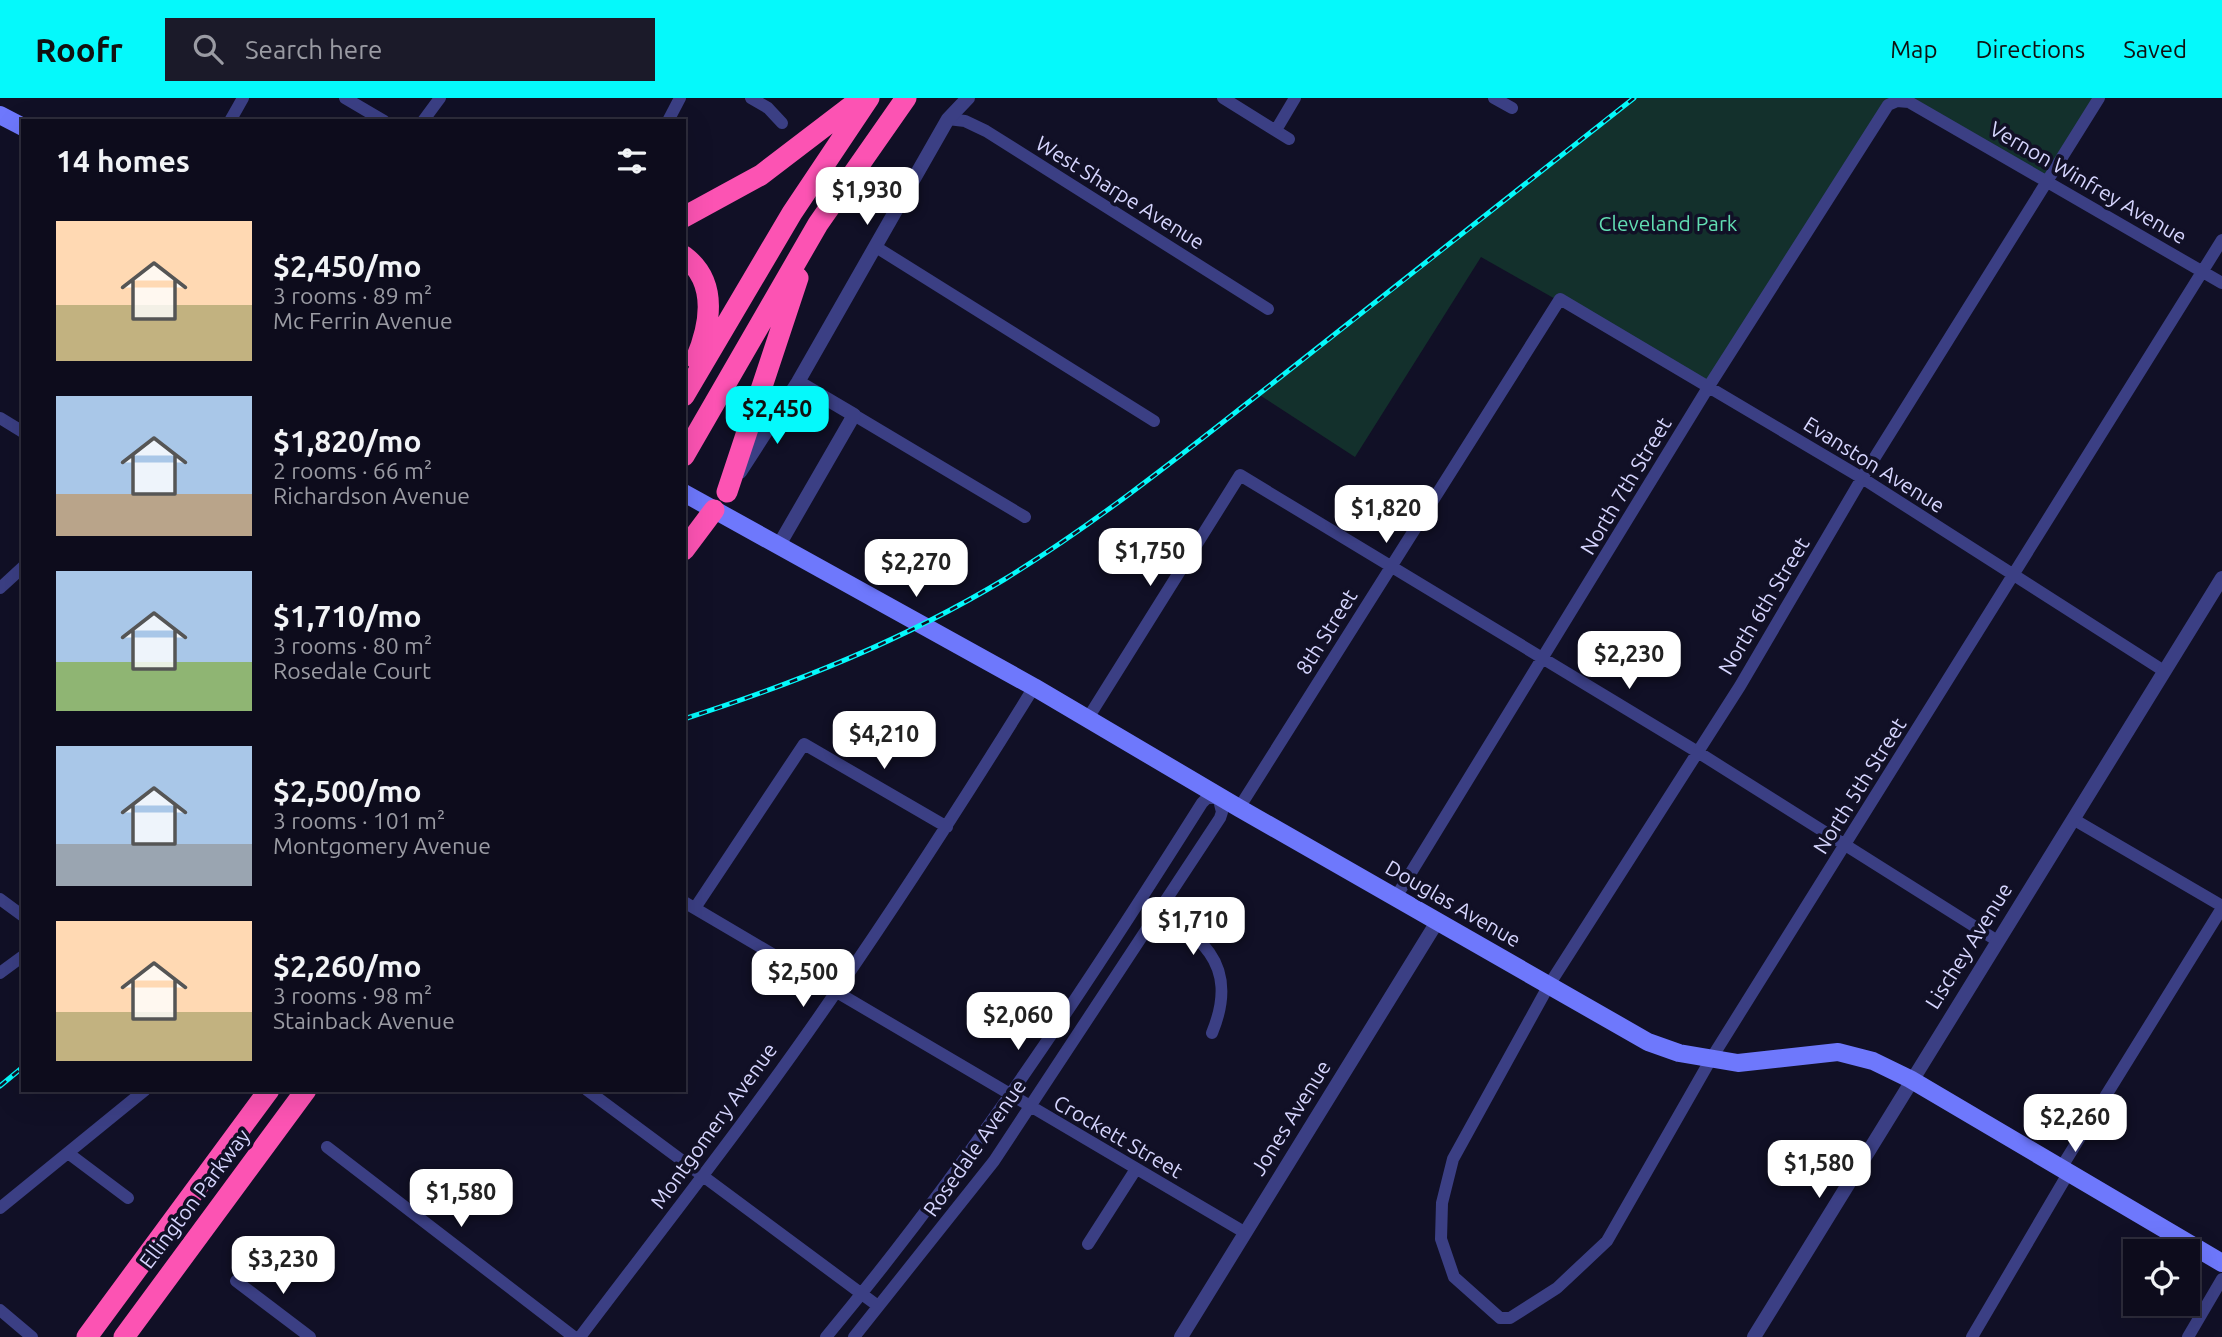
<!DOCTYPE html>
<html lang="en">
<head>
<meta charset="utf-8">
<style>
  body { margin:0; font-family:Ubuntu,sans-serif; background:#1b1a29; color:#f1f3f6; height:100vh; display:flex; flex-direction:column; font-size:26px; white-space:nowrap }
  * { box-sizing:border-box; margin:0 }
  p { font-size:23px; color:#9a9ba3 }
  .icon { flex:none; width:38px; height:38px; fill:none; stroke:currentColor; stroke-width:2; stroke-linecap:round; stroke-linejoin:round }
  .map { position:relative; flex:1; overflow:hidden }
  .sheet { position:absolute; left:21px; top:21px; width:665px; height:973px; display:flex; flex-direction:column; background:#0d0c1c; border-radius:0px; box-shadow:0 7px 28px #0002,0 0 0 2px #2d2c3b }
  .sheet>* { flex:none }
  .controls { position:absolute; left:2123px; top:1141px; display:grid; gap:14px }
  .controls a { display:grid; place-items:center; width:77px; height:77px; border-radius:0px; background:#0d0c1c; box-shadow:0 7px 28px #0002,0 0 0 2px #2d2c3b; font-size:35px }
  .price { position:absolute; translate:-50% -60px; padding:0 16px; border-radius:14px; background:#fff; color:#222; font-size:23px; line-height:46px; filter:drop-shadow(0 2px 4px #0008) }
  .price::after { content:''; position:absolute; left:50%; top:42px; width:21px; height:16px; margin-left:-10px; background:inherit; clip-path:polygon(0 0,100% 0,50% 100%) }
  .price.on { background:#05f9fb; color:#111 }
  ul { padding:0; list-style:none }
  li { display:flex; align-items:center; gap:21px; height:175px; padding:0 35px }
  li span { display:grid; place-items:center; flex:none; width:196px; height:140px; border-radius:0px; color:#555 }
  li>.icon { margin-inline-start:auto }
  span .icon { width:84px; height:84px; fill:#fffc; stroke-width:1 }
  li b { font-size:30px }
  h2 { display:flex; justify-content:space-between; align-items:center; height:84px; padding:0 35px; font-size:30px }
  header { display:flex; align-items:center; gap:42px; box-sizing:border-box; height:98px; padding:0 35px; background:#05f9fb; color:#111 }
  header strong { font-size:33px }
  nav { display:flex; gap:38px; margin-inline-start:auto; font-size:24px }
  .search { width:490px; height:63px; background:#1b1a29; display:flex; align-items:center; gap:18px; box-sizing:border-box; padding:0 24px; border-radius:0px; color:#9a9ba3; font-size:26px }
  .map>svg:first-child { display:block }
</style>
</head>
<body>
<header>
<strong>Roofr</strong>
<div class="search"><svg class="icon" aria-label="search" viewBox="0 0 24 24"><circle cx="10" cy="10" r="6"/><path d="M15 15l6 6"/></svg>Search here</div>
<nav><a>Map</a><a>Directions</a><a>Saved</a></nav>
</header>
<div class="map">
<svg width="2222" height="1239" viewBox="0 0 2222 1239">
  <rect width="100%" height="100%" fill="#111026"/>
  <path fill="#13302c" d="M1634,0H2099L2048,82L1909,4L1893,8L1709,288L1481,159L1355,359L1258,296Z"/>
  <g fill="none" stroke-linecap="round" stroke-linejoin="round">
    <path stroke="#3b3f84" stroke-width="12" d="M345,0L384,23
      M751,0L768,10L782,25
      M1223,0L1289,41
      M1494,0L1512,10
      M2099,0L1862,380L1740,588L1549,887L1453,1061L1442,1105L1441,1141L1454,1179L1500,1220H1510L1557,1190L1607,1143L1711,961L2222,142
      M948,21L965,23L986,33L1268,211
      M230,23L243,0
      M423,23L440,0
      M668,23L680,0
      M1276,32L1295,0
      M876,149L1154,323
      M854,317L1025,419
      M0,320L23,334
      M0,490L23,469
      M1088,620L1240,377L1696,653L1996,842
      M1239,710L1560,201L1862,380L2164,573
      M2073,721L2222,808
      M1396,799L1709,288L1888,7L1897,3L1909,4L2222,185
      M0,801L23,818
      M1141,802C1197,836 1242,862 1212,935
      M684,804L1244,1134
      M695,810L804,646L947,729
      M0,875L23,858
      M587,992L878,1208
      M327,1049L574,1239
      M68,1055L128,1100
      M2061,1070L2222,810
      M0,1110L145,992
      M1088,1146L1136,1071
      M236,1183L310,1239
      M0,1212L32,1239
      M580,1239C667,1124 757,1010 838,891C906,792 971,691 1034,589
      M826,1239C966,1071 1086,889 1202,705L1207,700L1218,698L1222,714L1220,720L994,1063L854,1239
      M1972,1239L2069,1074
      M2188,1239L2222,1181"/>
    <path stroke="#3b3f84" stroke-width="14" d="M740,374L798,284L948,21L968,0
      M779,447L854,317L798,284
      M1181,1239L1437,824
      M1754,1239L2222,480"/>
    <path stroke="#6e78fc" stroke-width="18" d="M0,17L23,29
      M684,395L1034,589L1239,710L1648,944L1679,955L1738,965L1838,954L1873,963L1910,981L2222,1165"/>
    <path stroke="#fc53b3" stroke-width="21" d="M684,119L761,77L854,6
      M684,158C718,184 711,225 696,261
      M684,298L792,115L869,0
      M684,358L818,126L906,0
      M727,394L798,180
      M684,452L714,412
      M87,1239L269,992
      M124,1239L306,992"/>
    <defs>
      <path id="rail" d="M684,621C796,585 904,542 1005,481C1096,425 1180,358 1264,292C1388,195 1511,97 1634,0
        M0,988L23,969"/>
    </defs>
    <use href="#rail" stroke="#05f9fb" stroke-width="5"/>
    <use href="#rail" stroke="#111026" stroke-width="2.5" stroke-dasharray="8" stroke-linecap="butt"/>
  </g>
  <g text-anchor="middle" stroke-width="7" stroke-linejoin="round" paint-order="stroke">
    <g font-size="21" fill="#d6d5fe" stroke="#111026">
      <text transform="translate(2088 85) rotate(30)" y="7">Vernon Winfrey Avenue</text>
      <text transform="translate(1120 95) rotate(32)" y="7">West Sharpe Avenue</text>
      <text transform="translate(1874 367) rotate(32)" y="7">Evanston Avenue</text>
      <text transform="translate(1626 388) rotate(-59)" y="7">North 7th Street</text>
      <text transform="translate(1764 508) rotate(-59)" y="7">North 6th Street</text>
      <text transform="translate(1327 534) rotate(-58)" y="7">8th Street</text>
      <text transform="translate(1860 688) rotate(-58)" y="7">North 5th Street</text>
      <text transform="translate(1453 806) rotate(30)" y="7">Douglas Avenue</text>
      <text transform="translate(1969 848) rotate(-58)" y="7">Lischey Avenue</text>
      <text transform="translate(1291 1020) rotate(-58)" y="7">Jones Avenue</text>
      <text transform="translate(714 1028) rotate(-54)" y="7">Montgomery Avenue</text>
      <text transform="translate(1118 1039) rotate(30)" y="7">Crockett Street</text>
      <text transform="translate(975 1050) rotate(-55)" y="7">Rosedale Avenue</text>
      <text transform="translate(195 1101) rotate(-53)" y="7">Ellington Parkway</text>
    </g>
    <g font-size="21" fill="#62deb3" stroke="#111026">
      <text x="1668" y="133">Cleveland Park</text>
    </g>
  </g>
</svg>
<div class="controls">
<a><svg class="icon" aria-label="locate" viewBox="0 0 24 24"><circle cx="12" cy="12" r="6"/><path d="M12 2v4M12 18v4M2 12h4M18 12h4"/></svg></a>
</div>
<b class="price" style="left:867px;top:129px">$1,930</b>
<b class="price on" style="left:777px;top:348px">$2,450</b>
<b class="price" style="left:1386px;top:447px">$1,820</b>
<b class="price" style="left:1150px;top:490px">$1,750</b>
<b class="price" style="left:916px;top:501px">$2,270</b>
<b class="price" style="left:1629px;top:593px">$2,230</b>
<b class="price" style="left:884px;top:673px">$4,210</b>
<b class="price" style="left:1193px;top:859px">$1,710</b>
<b class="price" style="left:803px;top:911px">$2,500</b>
<b class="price" style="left:1018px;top:954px">$2,060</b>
<b class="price" style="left:2075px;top:1056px">$2,260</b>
<b class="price" style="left:1819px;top:1102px">$1,580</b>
<b class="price" style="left:461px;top:1131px">$1,580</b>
<b class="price" style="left:283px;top:1198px">$3,230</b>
<section class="sheet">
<h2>14 homes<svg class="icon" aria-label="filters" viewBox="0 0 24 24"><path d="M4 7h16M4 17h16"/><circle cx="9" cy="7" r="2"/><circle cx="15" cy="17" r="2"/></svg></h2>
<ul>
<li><span style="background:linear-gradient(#ffd9b3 60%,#c2b280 0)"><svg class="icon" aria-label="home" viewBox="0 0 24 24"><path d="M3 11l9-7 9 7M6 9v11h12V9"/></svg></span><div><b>$2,450/mo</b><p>3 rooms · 89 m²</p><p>Mc Ferrin Avenue</p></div></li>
<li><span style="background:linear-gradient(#a9c7e8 70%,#b9a48a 0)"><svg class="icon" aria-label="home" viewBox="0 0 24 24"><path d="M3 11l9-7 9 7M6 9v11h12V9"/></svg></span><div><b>$1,820/mo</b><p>2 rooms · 66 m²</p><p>Richardson Avenue</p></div></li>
<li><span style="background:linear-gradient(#a9c7e8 65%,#8fb573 0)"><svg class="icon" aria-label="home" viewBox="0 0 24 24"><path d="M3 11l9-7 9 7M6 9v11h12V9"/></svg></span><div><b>$1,710/mo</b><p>3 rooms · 80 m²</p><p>Rosedale Court</p></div></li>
<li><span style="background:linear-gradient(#a9c7e8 70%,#9aa5b1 0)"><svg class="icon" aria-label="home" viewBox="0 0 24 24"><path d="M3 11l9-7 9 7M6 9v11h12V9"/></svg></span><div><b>$2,500/mo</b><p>3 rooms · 101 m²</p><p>Montgomery Avenue</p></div></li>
<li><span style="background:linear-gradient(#ffd9b3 65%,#c2b280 0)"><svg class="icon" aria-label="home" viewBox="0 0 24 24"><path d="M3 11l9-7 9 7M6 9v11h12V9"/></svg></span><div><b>$2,260/mo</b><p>3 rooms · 98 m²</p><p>Stainback Avenue</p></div></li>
</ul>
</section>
</div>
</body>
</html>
